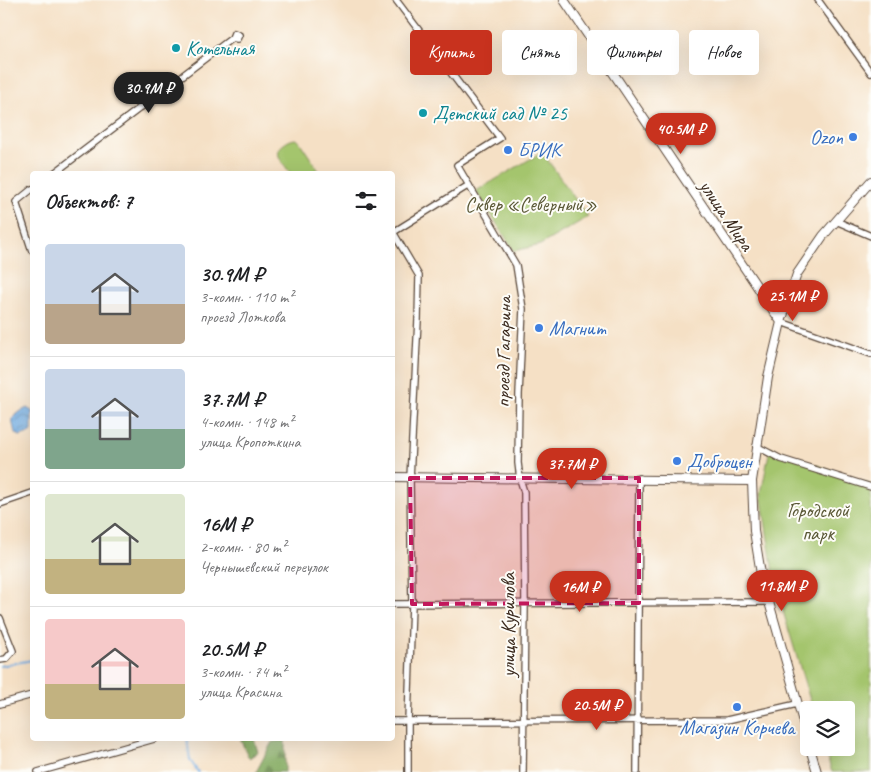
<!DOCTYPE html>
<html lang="ru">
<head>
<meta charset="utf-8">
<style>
  body { margin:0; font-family:Caveat,sans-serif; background:#f2f2f2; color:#202124; height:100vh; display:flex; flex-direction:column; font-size:19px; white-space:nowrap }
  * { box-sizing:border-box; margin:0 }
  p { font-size:16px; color:#757577 }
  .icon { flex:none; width:28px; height:28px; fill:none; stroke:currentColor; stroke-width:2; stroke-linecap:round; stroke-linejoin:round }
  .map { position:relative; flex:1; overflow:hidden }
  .sheet { position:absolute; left:30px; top:171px; width:365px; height:570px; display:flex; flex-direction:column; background:#fff; border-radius:5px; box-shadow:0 5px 20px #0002 }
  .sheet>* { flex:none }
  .hud { position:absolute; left:410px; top:30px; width:385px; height:45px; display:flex; gap:10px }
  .buttons { position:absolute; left:800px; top:701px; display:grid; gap:10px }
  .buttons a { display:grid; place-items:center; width:55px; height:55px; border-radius:5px; background:#fff; box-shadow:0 5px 20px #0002; font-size:25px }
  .price { position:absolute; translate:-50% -42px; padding:0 11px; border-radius:18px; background:#c8321e; color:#fff; font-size:16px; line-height:32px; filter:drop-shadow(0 1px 2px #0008) }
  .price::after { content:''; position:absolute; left:50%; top:30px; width:15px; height:11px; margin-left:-8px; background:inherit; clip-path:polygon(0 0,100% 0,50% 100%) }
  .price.selected { background:#222; color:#fff }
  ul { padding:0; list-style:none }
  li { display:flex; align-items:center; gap:15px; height:125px; padding:0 15px }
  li+li { border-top:1px solid #e0e0e0 }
  li span { display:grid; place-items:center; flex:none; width:140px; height:100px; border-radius:5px; color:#555 }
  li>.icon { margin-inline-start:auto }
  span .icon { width:60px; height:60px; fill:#fffc; stroke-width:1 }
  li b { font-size:21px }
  h2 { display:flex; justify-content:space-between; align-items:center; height:60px; padding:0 15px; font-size:21px }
  .tag { padding:0 18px; border-radius:5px; background:#fff; box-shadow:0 5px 20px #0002; font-size:18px; line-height:45px }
  .tag.selected { background:#c8321e; color:#fff }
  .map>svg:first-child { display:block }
</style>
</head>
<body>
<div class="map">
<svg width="871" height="772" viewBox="0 0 871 772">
  <defs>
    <pattern id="forest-firs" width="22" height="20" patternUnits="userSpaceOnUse" patternTransform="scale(1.25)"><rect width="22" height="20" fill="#83aa60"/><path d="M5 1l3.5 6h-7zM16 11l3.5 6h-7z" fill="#6c8b4f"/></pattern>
    <pattern id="water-waves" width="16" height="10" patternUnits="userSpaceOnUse" patternTransform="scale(1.25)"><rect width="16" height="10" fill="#71ace2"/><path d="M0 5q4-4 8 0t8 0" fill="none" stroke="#5e8cb7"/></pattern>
  </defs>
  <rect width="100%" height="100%" fill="#fdfcf7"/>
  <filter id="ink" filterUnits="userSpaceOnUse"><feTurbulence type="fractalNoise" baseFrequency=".02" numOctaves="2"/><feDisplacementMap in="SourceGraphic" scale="10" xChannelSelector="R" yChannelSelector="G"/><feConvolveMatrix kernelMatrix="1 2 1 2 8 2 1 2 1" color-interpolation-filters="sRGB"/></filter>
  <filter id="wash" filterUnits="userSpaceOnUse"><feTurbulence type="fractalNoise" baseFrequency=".0096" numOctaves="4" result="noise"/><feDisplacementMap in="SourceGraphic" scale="20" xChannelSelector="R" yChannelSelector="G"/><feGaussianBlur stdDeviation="1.12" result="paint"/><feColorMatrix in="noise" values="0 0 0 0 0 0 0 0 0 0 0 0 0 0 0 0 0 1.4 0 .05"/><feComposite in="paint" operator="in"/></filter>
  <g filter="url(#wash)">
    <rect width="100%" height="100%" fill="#f5e0c5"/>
    <path fill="#a4c56d" stroke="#707846" d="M295,139L299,141L321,174H291C284,164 271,153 284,144C288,141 290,140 295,139Z
      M542,152L588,217L540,245L514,251L476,191Z
      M770,448L871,485V772H832L824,748H846V710H813L775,585L761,494Z"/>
    <path fill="url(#forest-firs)" stroke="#5f6a3f" d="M240,739H254L258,752L249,758Z
      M285,740V772H256L272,742Z"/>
    <path fill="url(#water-waves)" stroke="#566b80" d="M27,408L32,411V432L20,436L15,433L12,420L16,414Z"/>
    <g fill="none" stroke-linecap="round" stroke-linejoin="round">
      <path stroke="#71ace2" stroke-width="2" d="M0,666L32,660
        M187,739L190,760L198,772"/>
    </g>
  </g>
  <g filter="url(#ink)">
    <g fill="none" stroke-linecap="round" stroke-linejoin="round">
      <defs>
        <path id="minor" d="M396,0L500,138L457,165L516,265L523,309L519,394L518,463L520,479L524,492L525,604L523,772
          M818,0L871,73
          M53,174L232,38L234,33L239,35L237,39L232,38
          M32,189L16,202L32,251
          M836,221L871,236
          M393,232L419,276L418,320L410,478L412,604L408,721V772
          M392,233L469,185
          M781,322L871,354
          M756,446L781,459L871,487
          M0,504L32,493
          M392,604L768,602
          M0,618L13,651L6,659L0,660
          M0,704L32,695
          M392,721L727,720L797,704
          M38,772L154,739
          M637,772L639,478"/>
        <path id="tertiary" d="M564,0L781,322
          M392,477L752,481
          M809,743L761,574L754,531L752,481L768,377L781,322L797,274L823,236L871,181
          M810,748L817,772"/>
      </defs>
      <use href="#minor" stroke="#574537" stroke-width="8"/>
      <use href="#tertiary" stroke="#574537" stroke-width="10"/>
      <use href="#minor" stroke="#fff" stroke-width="5.5"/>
      <use href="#tertiary" stroke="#fff" stroke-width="8"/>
    </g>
  </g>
  <path fill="#c2185b" fill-opacity="0.2" stroke="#c2185b" stroke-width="4" stroke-dasharray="10 6" stroke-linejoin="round" d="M410,478H639V603L412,604Z"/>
  <g fill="#0f9aa8" stroke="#fdfcf7" stroke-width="2">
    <circle cx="176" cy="48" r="5"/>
    <circle cx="423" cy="113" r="5"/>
  </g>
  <g fill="#3f7fe0" stroke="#fdfcf7" stroke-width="2">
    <circle cx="853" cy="137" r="5"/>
    <circle cx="508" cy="150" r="5"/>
    <circle cx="539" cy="328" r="5"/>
    <circle cx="677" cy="461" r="5"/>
    <circle cx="737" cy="707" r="5"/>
  </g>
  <g text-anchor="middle" stroke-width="4" stroke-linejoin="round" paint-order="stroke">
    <g font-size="20" fill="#0d838f" stroke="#fdfcf7" text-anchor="start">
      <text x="186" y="55">Котельная</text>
      <text x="433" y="120">Детский сад № 25</text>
    </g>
    <g font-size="20" fill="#366cbe" stroke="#fdfcf7" text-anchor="start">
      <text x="843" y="144" text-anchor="end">Ozon</text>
      <text x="518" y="157">БРИК</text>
      <text x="549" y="335">Магнит</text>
      <text x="687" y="468">Доброцен</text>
      <text x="737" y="734" text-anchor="middle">Магазин Корчева</text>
    </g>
    <g font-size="20" fill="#5a5836" stroke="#fdfcf7">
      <text x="531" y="211">Сквер «Северный»</text>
      <text x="818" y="517">Городской<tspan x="818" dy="23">парк</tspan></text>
    </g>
    <g font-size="20" fill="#3b2a1e" stroke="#fdfcf7">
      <text transform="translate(727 215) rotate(56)" y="7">улица Мира</text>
      <text transform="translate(503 352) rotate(-89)" y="7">проезд Гагарина</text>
      <text transform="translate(508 625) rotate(-90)" y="7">улица Курилова</text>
    </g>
  </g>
</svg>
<div class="buttons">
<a><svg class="icon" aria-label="layers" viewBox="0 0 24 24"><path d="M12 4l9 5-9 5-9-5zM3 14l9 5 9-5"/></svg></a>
</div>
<b class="price selected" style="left:149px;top:114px">30.9M ₽</b>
<b class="price" style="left:681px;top:155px">40.5M ₽</b>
<b class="price" style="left:793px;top:322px">25.1M ₽</b>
<b class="price" style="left:572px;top:490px">37.7M ₽</b>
<b class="price" style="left:782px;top:612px">11.8M ₽</b>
<b class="price" style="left:580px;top:613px">16M ₽</b>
<b class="price" style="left:597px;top:731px">20.5M ₽</b>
<div class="hud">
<a class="tag selected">Купить</a>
<a class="tag">Снять</a>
<a class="tag">Фильтры</a>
<a class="tag">Новое</a>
</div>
<section class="sheet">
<h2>Объектов: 7<svg class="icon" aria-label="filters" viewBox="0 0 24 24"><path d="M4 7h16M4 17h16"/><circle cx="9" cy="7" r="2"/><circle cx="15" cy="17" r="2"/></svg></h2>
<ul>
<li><span style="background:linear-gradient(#c9d6e8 60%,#b9a48a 0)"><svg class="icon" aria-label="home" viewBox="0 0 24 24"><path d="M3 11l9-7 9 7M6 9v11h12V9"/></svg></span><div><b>30.9M ₽</b><p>3-комн. · 110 m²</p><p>проезд Лоткова</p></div></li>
<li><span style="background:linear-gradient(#c9d6e8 60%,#7fa58c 0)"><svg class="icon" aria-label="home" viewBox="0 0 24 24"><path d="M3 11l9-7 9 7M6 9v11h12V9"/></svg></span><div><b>37.7M ₽</b><p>4-комн. · 148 m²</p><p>улица Кропоткина</p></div></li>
<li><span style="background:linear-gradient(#dfe7d0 65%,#c2b280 0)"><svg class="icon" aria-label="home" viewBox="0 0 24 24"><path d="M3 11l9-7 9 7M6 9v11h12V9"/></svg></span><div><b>16M ₽</b><p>2-комн. · 80 m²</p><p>Чернышевский переулок</p></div></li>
<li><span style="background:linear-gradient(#f6c9c9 65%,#c2b280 0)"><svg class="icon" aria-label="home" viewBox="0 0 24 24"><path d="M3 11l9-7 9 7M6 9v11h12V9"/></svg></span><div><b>20.5M ₽</b><p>3-комн. · 74 m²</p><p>улица Красина</p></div></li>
</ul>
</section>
</div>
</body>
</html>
